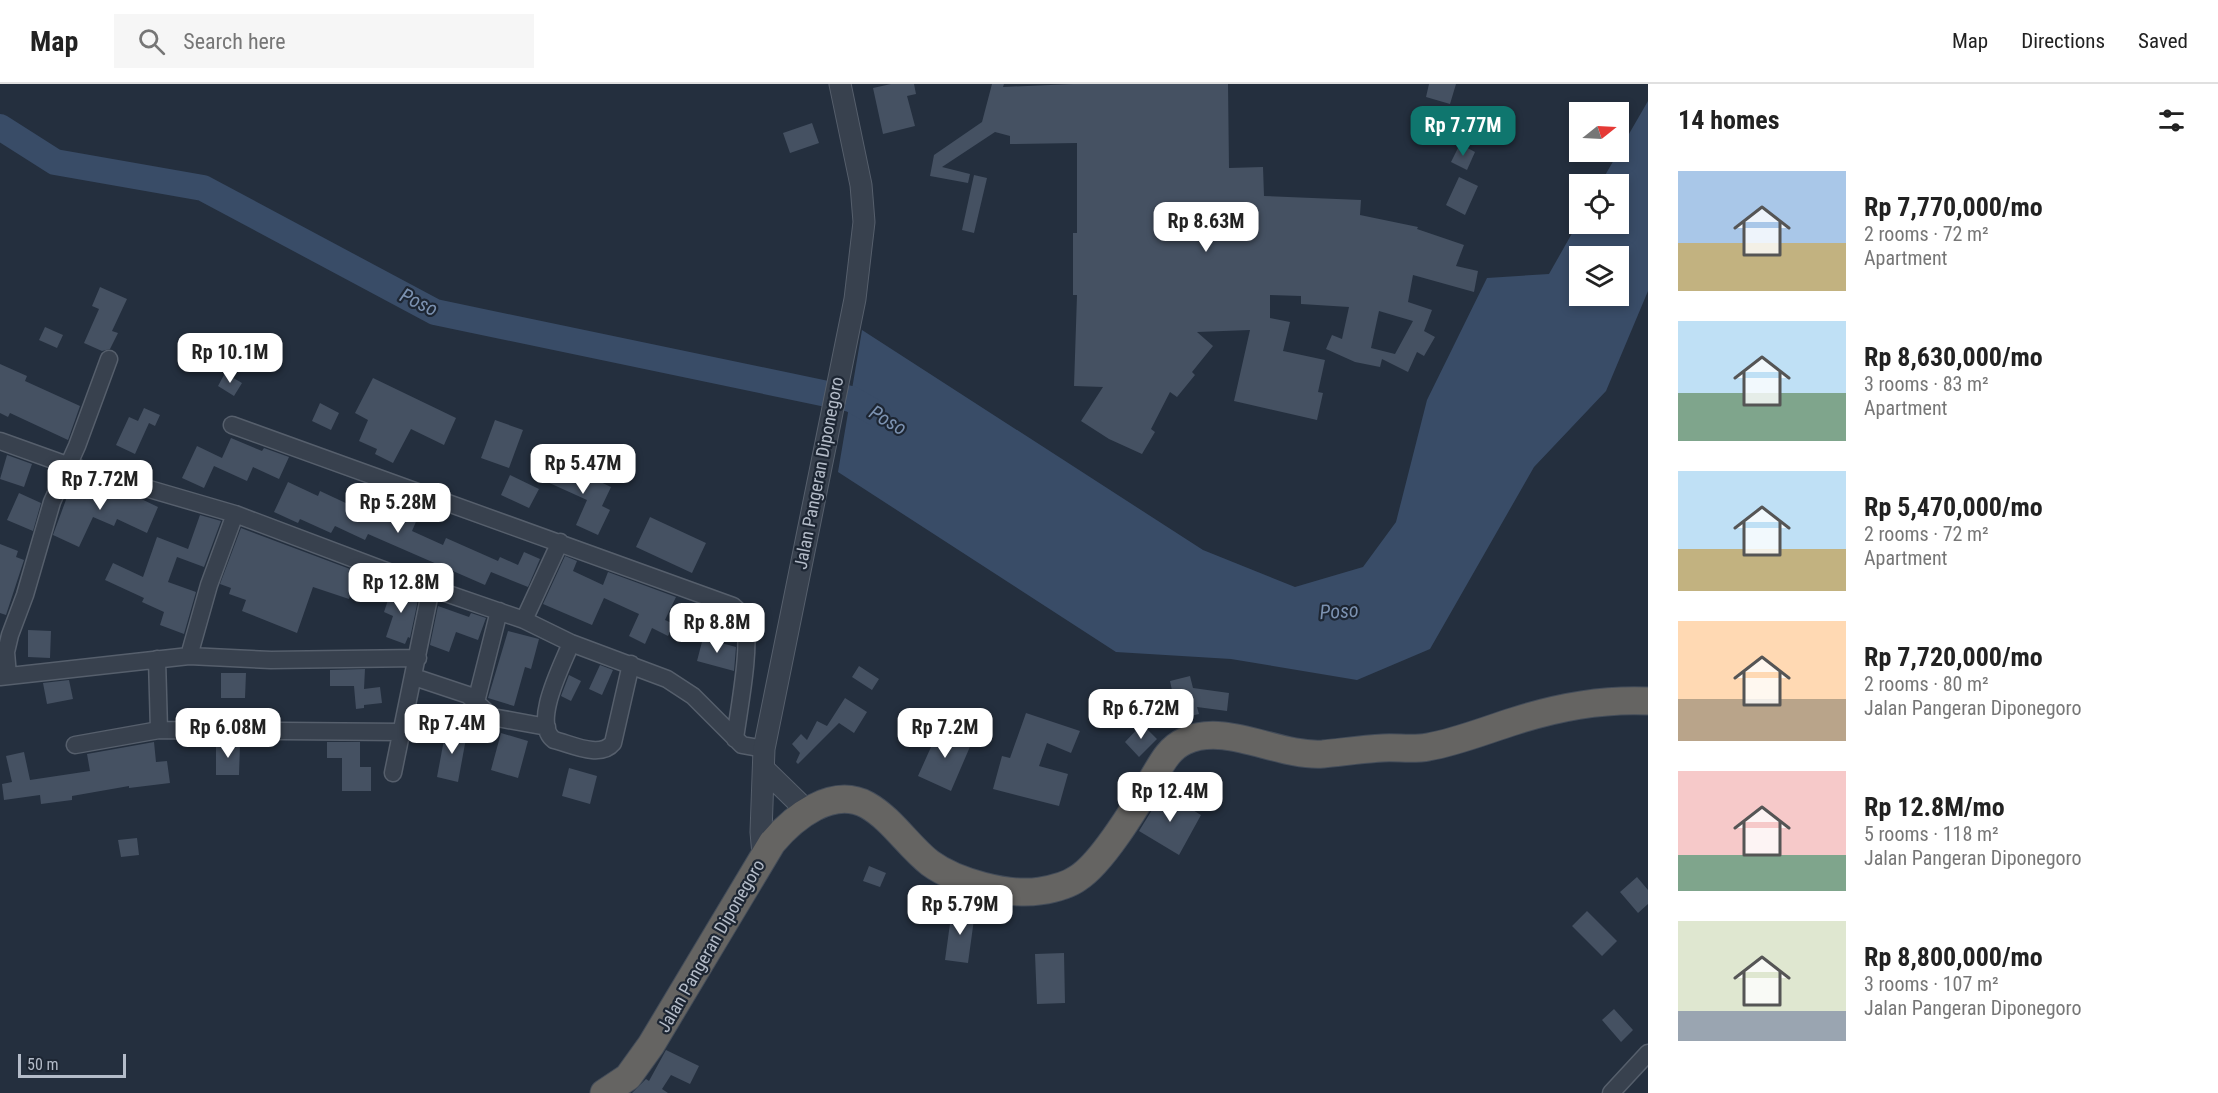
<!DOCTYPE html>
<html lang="en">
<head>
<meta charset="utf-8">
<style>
  body { margin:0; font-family:"Roboto Condensed",sans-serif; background:#f6f6f6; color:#222; height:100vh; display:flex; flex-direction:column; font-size:22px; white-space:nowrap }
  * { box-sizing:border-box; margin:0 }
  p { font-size:20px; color:#767676 }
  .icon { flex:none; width:33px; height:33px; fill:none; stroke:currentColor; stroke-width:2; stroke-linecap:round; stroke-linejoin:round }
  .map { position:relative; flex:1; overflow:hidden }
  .drawer { display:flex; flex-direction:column; background:#fff; width:570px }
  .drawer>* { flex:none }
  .needle { width:39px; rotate:72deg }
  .controls { position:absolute; left:1569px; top:18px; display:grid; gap:12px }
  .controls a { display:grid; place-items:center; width:60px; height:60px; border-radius:0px; background:#fff; box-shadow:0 3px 9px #0003; font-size:30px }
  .scale { position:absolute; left:18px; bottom:15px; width:108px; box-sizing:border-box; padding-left:6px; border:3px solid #b4bcc9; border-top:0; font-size:16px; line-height:21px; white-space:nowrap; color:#b4bcc9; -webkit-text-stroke:4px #1d2633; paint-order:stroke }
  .price { position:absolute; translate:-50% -51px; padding:0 14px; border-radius:12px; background:#fff; color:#222; font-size:20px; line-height:39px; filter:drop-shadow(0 2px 3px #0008) }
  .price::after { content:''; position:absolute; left:50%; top:36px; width:18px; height:14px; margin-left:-9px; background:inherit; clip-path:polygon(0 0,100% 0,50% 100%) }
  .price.on { background:#0f766e; color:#fff }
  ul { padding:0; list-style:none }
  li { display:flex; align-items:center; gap:18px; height:150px; padding:0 30px }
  li span { display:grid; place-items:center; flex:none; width:168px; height:120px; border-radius:0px; color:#555 }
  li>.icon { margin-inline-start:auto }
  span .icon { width:72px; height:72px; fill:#fffc; stroke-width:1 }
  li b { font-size:26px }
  h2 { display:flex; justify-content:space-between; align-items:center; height:72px; padding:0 30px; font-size:26px }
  header { display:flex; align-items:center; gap:36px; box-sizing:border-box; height:84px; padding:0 30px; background:#fff; border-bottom:2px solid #e0e0e0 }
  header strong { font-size:28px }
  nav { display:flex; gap:33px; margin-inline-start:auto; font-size:21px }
  .search { width:420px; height:54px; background:#f6f6f6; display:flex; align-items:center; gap:15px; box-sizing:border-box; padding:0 21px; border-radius:0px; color:#767676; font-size:22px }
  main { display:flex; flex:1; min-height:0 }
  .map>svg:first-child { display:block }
</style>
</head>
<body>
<header>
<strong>Map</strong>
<div class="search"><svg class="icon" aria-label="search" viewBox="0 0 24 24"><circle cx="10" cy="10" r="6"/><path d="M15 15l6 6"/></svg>Search here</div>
<nav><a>Map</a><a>Directions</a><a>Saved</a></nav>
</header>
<main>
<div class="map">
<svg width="1648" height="1009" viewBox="0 0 1648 1009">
  <rect width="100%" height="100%" fill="#242f3e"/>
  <path fill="#394c67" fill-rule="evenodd" d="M1648,17V207L1606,307L1534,383L1430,565L1357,596L1231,575L1116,568L838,388L862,246L1203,466L1295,503L1363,483L1396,438L1427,316L1487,194L1549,190L1579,137L1580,140H1618V100H1600ZM1580,172H1618V212H1580Z"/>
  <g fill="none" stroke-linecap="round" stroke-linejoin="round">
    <path stroke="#394c67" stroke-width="26" d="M0,43L55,78L203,104L435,228L851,315L879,331"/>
  </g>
  <path fill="#455162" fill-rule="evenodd" d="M891,0H914L916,10L907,12L915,42L883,50L873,4Z
    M992,0H1004L1003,3L1073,0H1228L1229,84L1263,83L1264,112L1361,116L1360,131L1418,143L1417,145L1464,161L1456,182L1478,187L1474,208L1413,191L1408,218L1432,226L1424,247L1435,253L1424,272L1417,268L1408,288L1382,275L1380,283L1355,278L1326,265L1332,251L1342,255L1349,223L1301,220V212L1270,211V234L1290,238L1283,267L1325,276L1318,308L1323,309L1317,336L1234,317L1250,246L1197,248L1213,262L1192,288L1195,291L1177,313L1170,308L1151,345L1155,348L1142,370L1109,355L1081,337L1103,303L1074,302L1077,211H1073V149H1077V59L1010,60V52L995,48L942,83L970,90L968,99L930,92L934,71L982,38ZM1379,227L1413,237L1395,270L1371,264Z
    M1429,0H1456L1450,20L1426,13Z
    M812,39L819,59L790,69L783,49Z
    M1460,60L1475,68L1467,86L1451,78Z
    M974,91L987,94L974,149L962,146Z
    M1459,93L1478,102L1465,131L1446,121Z
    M100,203L127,215L112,247L118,249L110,265L102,267L84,259L99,225L92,222Z
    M45,243L63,251L57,264L39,256Z
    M0,280L27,292L25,297L80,322L68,356L10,329L8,333L0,329Z
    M225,289L242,299L234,312L218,302Z
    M373,294L456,334L444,361L411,345L393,379L375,370L377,365L359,357L368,336L355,329Z
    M320,319L339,329L331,346L312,337Z
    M144,324L160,331L155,342L149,339L135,370L116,361L129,333L138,337Z
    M495,336L523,346L509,384L481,374Z
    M231,354L262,367L264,364L289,373L279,395L253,383L247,397L214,382L204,404L182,394L197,362L222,374Z
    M7,371L32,380L24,403L0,395Z
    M555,376L611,403L602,422L610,426L598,451L576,441L587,416L545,397Z
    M510,391L539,405L529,424L501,411Z
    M74,394L135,412L158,423L147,449L117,435L114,442L93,433L79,463L53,451Z
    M288,398L318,412L320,407L350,421L356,410L392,426L393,422L418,433L412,447L443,461L446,454L498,477L500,473L518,481L524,468L540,475L528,503L491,488L485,501L368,450L365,456L335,442L331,449L300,435L298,439L274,428Z
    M19,409L41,419L33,447L7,436Z
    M200,431L221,437L204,483L177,473L168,498L196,508L184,550L160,541L164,528L142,518L144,514L105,496L113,479L143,493L157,453L188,465Z
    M650,433L706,459L692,489L636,463Z
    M241,444L358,488L349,515L313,503L297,549L242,527L246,516L229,510L231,504L220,500Z
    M0,460L18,467L16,473L24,476L6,531L0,529Z
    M565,472L577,477L573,487L603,501L608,488L676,513L665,536L674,540L668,552L652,544L645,560L629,552L639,530L604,514L592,541L543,520Z
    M393,501L419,511L410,554L408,553L405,560L386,553L393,532L384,528Z
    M438,522L469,533L471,529L486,534L478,556L456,548L449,568L430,561Z
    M28,546L51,547L50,574L28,573Z
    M508,547L539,555L531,585L525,583L514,622L488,614Z
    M703,554L736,563L734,587L697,577Z
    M600,581L613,586L602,611L589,605Z
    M859,582L879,595L872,606L852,593Z
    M365,585L364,605L380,603L382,619L364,621V624L356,625L354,602H330V586Z
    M221,589H246L245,614H221Z
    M569,591L581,597L571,617L561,612Z
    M1190,592L1193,604L1229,609L1227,627L1197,623L1199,630L1178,635L1170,597Z
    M69,596L73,615L47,620L43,599Z
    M845,614L867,628L854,649L839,639L798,680L796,678L800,669L792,660L801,650L807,656L817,637L827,642Z
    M1026,629L1080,647L1071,669L1047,659L1039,682L1068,690L1059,722L993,705L1002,672L1010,674Z
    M1142,640L1157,655L1139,673L1125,658Z
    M940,643L972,658L951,707L918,692Z
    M446,645L467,649L458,698L437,693Z
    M501,649L528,657L518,694L491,686Z
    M154,658L156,678L167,677L170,699L129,704V702L72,712V716L41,720L40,711L4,716L2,700L12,698L6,672L24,668L30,696L90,687L87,670Z
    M327,658H360V683H371V707H342V674H327Z
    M216,660H240L239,691H216Z
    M569,684L597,692L590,720L562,712Z
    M1163,708L1201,731L1179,771L1139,747Z
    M137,754L139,771L121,773L118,756Z
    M869,782L886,789L880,803L863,797Z
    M1637,793L1648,806V820L1638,829L1620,808Z
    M952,825L975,828L968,879L945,876Z
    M1587,827L1617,857L1602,872L1572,842Z
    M1064,869L1065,919L1037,920L1035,870Z
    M1614,925L1633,946L1621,958L1602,936Z
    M666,966L699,982L690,1000L671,991L662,1005L668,1009H632L646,995L649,997Z"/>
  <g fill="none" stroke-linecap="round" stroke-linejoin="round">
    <defs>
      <path id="minor" d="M232,341L733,522C738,526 742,531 744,537C752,560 738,630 735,655
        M0,357L67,381L235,430L431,504L524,536L571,559L667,595L693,612L742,661L764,665
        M524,536L560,458
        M571,559C563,580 531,639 554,656C571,660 600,675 613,659L631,580
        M189,572L209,501L235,430
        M157,575L159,646
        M8,592L6,568L10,551L25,511L52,418L77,362L109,275
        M0,593L189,572L271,576L418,574
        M414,593L468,611L492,633L547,643
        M476,618L499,527
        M75,661L159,646L402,648
        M393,689L431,504
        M1611,1009L1648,969"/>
      <path id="tertiary" d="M765,686L807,727
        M763,771L761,748L764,665L855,215L864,138L861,101L840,0"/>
      <path id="trunk" d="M604,1009L628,993L651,961L772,759C793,734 832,702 867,721C892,735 908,762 930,779C956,798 1008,812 1040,807C1053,805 1067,802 1078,794C1102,779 1135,724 1150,699C1160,683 1167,665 1185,657C1226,638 1278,673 1323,670C1343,668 1363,665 1383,664C1397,663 1413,666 1428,663C1457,658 1486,646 1515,637C1558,623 1602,615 1648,617"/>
    </defs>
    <use href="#minor" stroke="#565f6c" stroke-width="19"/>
    <use href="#tertiary" stroke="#565f6c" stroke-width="23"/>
    <use href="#trunk" stroke="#434c59" stroke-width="29"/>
    <use href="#minor" stroke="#38414e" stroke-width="16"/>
    <use href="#tertiary" stroke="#38414e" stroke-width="21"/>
    <use href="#trunk" stroke="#656462" stroke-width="27"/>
  </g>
  <g text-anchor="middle" stroke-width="4.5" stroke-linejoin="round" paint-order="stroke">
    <g font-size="18" fill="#b4bcc9" stroke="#1d2633">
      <text transform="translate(819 389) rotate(-79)" y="6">Jalan Pangeran Diponegoro</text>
      <text transform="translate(711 862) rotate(-60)" y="6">Jalan Pangeran Diponegoro</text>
    </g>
    <g font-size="20" font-style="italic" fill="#7c92b1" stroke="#1d2633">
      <text transform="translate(419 218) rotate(25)" y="7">Poso</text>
      <text transform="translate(888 336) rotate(30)" y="7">Poso</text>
      <text transform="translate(1339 527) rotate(-4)" y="7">Poso</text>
    </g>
  </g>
</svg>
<div class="controls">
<a><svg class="needle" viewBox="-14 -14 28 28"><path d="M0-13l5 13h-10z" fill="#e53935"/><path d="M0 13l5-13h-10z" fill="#767676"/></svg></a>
<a><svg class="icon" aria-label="locate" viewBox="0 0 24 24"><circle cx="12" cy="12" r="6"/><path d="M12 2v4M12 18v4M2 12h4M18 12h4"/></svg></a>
<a><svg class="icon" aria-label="layers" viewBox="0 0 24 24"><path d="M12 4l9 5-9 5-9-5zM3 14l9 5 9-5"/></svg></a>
</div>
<div class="scale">50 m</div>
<b class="price on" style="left:1463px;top:73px">Rp 7.77M</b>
<b class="price" style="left:1206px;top:169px">Rp 8.63M</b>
<b class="price" style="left:230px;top:300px">Rp 10.1M</b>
<b class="price" style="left:583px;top:411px">Rp 5.47M</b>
<b class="price" style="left:100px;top:427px">Rp 7.72M</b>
<b class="price" style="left:398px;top:450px">Rp 5.28M</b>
<b class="price" style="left:401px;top:530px">Rp 12.8M</b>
<b class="price" style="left:717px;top:570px">Rp 8.8M</b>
<b class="price" style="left:1141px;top:656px">Rp 6.72M</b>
<b class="price" style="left:452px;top:671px">Rp 7.4M</b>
<b class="price" style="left:228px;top:675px">Rp 6.08M</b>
<b class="price" style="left:945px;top:675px">Rp 7.2M</b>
<b class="price" style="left:1170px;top:739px">Rp 12.4M</b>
<b class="price" style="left:960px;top:852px">Rp 5.79M</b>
</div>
<section class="drawer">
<h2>14 homes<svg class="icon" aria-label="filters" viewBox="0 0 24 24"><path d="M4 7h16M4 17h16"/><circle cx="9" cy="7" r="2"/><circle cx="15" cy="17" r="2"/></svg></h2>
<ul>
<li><span style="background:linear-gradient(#a9c7e8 60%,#c2b280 0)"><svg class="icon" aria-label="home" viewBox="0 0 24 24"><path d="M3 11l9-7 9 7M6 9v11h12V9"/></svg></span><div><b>Rp 7,770,000/mo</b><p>2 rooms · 72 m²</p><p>Apartment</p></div></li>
<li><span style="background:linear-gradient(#bfe0f5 60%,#7fa58c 0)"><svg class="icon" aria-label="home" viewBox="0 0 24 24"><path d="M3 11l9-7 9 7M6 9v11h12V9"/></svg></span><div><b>Rp 8,630,000/mo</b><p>3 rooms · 83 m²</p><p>Apartment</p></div></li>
<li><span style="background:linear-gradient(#bfe0f5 65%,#c2b280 0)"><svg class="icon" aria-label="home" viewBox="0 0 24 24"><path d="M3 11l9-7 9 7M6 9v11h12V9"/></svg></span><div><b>Rp 5,470,000/mo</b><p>2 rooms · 72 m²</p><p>Apartment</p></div></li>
<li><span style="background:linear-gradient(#ffd9b3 65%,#b9a48a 0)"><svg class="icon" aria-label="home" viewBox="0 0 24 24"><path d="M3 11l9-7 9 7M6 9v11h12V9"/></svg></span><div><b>Rp 7,720,000/mo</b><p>2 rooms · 80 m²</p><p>Jalan Pangeran Diponegoro</p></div></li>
<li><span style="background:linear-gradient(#f6c9c9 70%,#7fa58c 0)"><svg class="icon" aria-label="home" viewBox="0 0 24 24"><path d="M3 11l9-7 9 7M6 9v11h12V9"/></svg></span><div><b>Rp 12.8M/mo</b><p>5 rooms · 118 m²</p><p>Jalan Pangeran Diponegoro</p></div></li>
<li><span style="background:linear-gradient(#dfe7d0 75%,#9aa5b1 0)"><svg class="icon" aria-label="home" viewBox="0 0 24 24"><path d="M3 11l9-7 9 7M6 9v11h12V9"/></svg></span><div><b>Rp 8,800,000/mo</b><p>3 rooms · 107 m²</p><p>Jalan Pangeran Diponegoro</p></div></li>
</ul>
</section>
</main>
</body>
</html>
